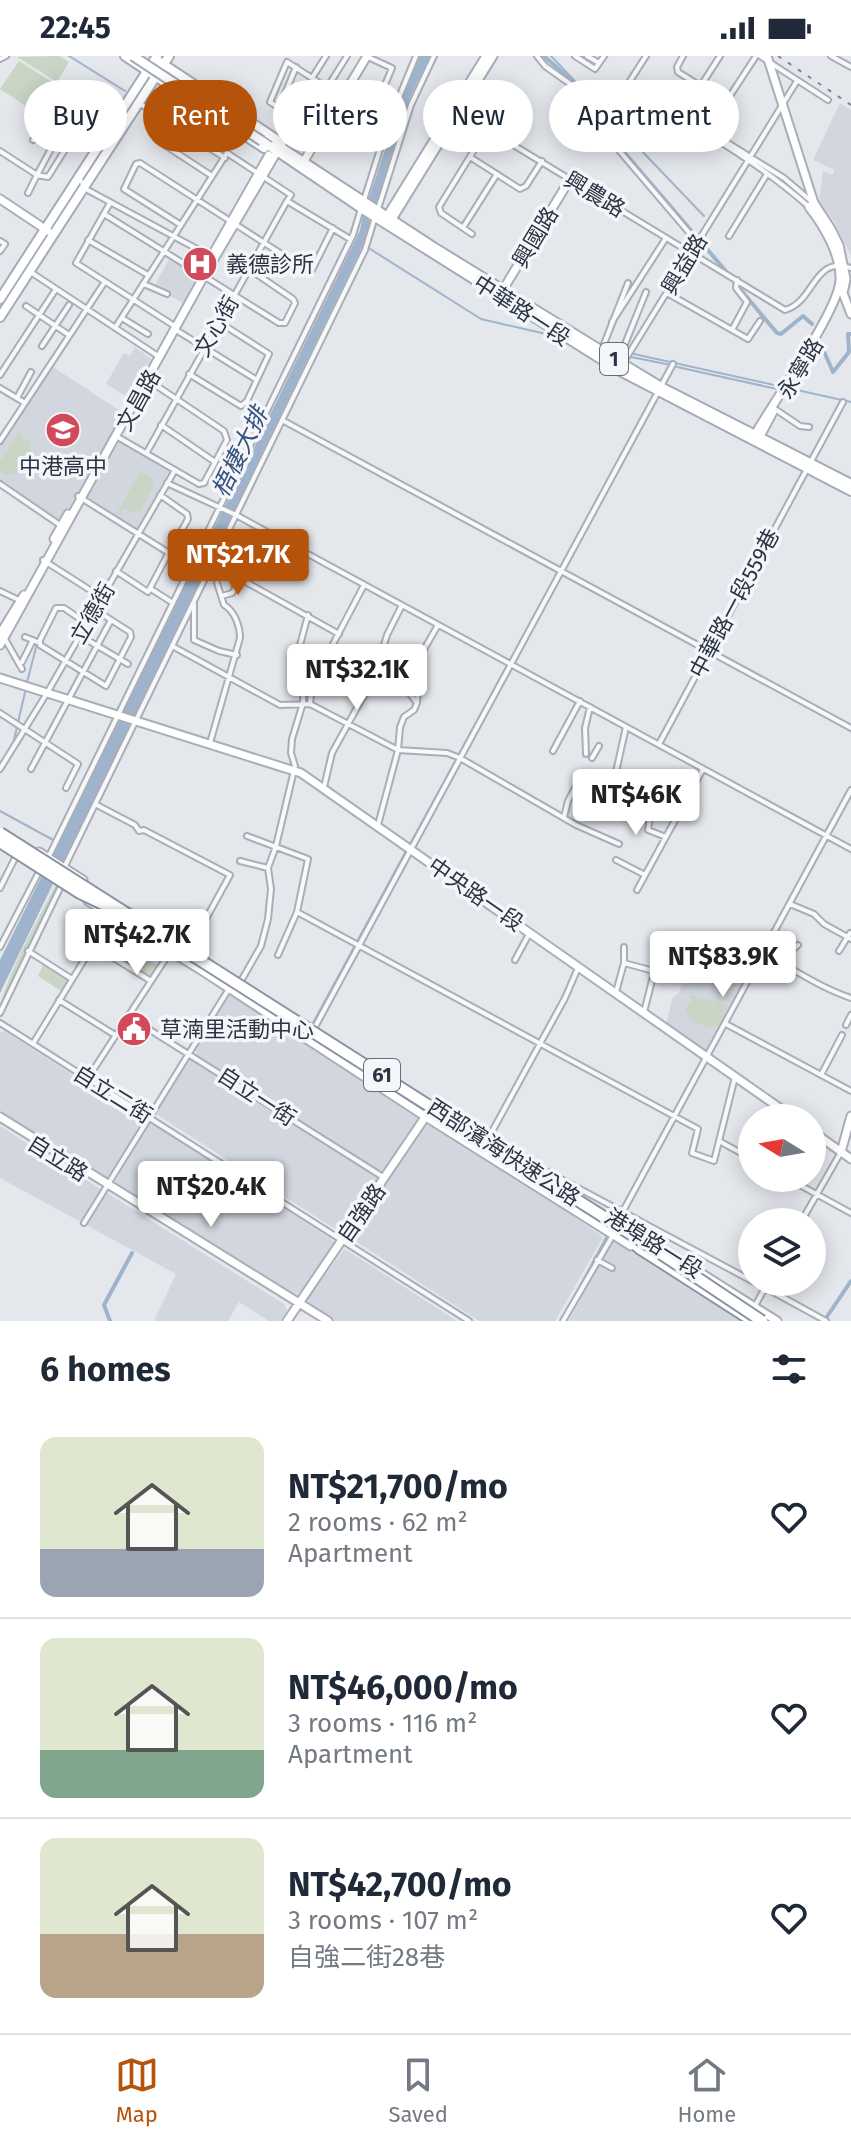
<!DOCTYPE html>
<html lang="en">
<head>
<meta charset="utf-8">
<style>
  body { margin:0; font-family:"Fira Sans","Noto Sans TC",sans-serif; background:#f2f2f3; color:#1f2937; height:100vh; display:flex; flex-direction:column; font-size:30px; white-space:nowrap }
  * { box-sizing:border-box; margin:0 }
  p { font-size:26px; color:#747a83 }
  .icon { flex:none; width:44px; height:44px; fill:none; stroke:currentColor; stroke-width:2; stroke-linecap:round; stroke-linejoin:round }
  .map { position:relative; height:1265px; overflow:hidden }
  .details { display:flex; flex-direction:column; background:#fff; flex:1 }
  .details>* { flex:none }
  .banner { position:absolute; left:24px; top:24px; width:804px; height:72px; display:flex; gap:16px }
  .needle { width:52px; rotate:281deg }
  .fabs { position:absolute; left:738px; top:1048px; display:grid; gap:16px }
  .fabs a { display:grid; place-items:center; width:88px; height:88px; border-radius:50%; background:#fff; box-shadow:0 4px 20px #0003; font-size:40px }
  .price { position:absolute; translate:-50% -68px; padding:0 18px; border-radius:8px; background:#fff; color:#222; font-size:26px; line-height:52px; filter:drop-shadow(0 2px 4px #0008) }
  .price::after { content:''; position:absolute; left:50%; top:48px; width:24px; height:18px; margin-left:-12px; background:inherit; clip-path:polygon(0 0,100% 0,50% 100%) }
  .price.current { background:#b45309; color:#fff }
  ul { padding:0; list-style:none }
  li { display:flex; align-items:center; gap:24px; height:200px; padding:0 40px }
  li+li { border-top:2px solid #e0e1e3 }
  li span { display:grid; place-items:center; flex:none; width:224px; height:160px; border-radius:16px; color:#555 }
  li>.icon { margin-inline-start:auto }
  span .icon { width:96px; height:96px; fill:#fffc; stroke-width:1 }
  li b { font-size:34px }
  h2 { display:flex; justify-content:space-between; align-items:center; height:96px; padding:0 40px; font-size:34px }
  .pill { padding:0 28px; border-radius:36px; background:#fff; box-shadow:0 4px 20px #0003; font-size:28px; line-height:72px }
  .pill.current { background:#b45309; color:#fff }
  .status { display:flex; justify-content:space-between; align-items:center; height:56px; padding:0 40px; background:#fff; direction:ltr }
  .status svg { height:22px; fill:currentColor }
  .tab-bar { display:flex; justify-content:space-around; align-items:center; height:112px; border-top:2px solid #e0e1e3; background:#fff; font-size:22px; color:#747a83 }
  .tab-bar a { display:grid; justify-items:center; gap:4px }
  .tab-bar .current { color:#b45309 }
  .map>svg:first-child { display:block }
</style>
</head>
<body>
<div class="status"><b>22:45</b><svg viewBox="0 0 49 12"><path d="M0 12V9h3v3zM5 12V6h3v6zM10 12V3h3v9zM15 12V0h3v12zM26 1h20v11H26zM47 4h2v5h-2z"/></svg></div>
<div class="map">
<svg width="851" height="1265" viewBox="0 0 851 1265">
  <rect width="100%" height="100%" fill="#e4e7ec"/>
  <path fill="#d2d6de" d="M840,47L851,54V200L835,167L819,146L823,115L832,119L835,114L813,104Z
    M170,201L198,219L183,247L154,231Z
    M135,291L151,303L128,341L106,328L124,297L130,300Z
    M50,309L125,358L61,465L0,425V390Z
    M119,385L169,415L137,473L88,441Z
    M717,904L749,922L707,997L666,969L672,943L679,937L684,918L701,926Z
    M230,939L417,1059L419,1066L388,1113L379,1115L197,1000L195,992L224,942Z
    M4,975L141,1063L137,1077L110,1121L105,1123L0,1058V977Z
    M193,1002L377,1120V1124L343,1174L332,1171L156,1058V1054L187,1003Z
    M153,1068L334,1185V1189L302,1234L296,1239L291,1238L115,1126L140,1080L147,1070Z
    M431,1068L524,1126L603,1181L555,1265H479L351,1182V1178L374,1143L382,1138V1132L420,1076L426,1069Z
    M0,1070L284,1248L287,1254L280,1265H269L239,1246L228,1265H154L176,1218L0,1122Z
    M612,1184L740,1265H569Z
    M344,1193L348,1195L457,1265H331L308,1250L307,1244Z"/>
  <path fill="#c9d6c5" d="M59,0L69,6L57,26L17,1Z
    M19,5L63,33L44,62L0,33Z
    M19,375L21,377L20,380L30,386L31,394L16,417L5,419L0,414V405Z
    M140,415L152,422L154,430L140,455L131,457L124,452L120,458L117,457Z
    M56,828L60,832L0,957C0,929 42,857 56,828Z
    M132,894L160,911L151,925L123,908Z
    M45,905L72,923L64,937L38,920Z
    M690,939L728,950L725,954L723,967L711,972L690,964L685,953L692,943L689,942Z
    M128,960L147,972L136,992L116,979Z"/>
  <path fill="#9fb4cc" d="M420,0H430L410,41L377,147L369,142L403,39Z
    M363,159L371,166L362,191L0,937V904L240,420L246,415L251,398L360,174Z"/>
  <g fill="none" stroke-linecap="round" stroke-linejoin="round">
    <path stroke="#9fb4cc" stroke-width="2" d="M69,0L125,35
      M551,0L704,160
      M367,191L481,263L555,280
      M634,298L851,346
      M631,301L671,309
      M677,311L777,333
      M661,326L670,309
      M664,330L675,310
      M291,367L799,642
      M638,368L654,338
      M639,376L659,339
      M27,626L37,588
      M13,688L26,632
      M70,752L77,739
      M0,755L55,785
      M409,790L601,437
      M313,967L406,795
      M706,997L728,957
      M617,1162L703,1002
      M567,1254L608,1178"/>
    <path stroke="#9fb4cc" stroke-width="4" d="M544,0L579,31L585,48L601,69L730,220
      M735,227L777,277L781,278L803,260L812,268
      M819,284L833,316L849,296L848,278H851
      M826,1262L851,1225
      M110,1265L104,1249L132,1197"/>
    <defs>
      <path id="street" d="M537,0L545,10L573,30L589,58L605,78L697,186
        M575,0L595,13L604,0
        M587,0L599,7
        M683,0L677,11L678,16L726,46L756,0
        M760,0L828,44
        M831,0L851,11
        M0,3L6,0
        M312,22L326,0
        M630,26L784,122L811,145
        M627,29C688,67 754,102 808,150
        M700,31L720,0
        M327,32L347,0
        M139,47L225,102
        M279,52L296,11
        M612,53L646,0
        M51,56L99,90
        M459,56L785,254C815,246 813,199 851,212
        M166,64L156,80L157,84L212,120
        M320,78L270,46L287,6L371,60
        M33,84L62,39
        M362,84L392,12L368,1
        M0,95L37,119L48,121L78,73
        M470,101L520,133L526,130L542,105
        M37,119L52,91
        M82,126L84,132L212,201
        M28,137L37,119
        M364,144L388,68L416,0
        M287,145L350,183
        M110,147L76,207L173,269L176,274L257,324
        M378,153L411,49L434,0
        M104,158L279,267H285L295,247L293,243L249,213
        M181,169L124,133L136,108L140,107L308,215L312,214L333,172
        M464,170L497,118
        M472,178L441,157L439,151L487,73
        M729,180L767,118
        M88,184L148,219
        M0,185L5,188L0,195
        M29,215L158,300
        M144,228L167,238
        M667,237L748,283L760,265
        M26,250L69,279
        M122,262L148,278
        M612,266L666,182
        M115,272L227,97L291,139L287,145
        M732,274L747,246L736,232L737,224
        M42,290L69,249
        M602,293L628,227
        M621,298L646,236
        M622,309L797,25
        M189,318L241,350L247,345L269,298L219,266
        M0,319L56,233
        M0,332L25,347
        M17,342L31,316
        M775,353L800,370L809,371
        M282,364L851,672
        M161,369L215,406
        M116,380L199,428L204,427L227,384L224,375L148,324
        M0,385L104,227
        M147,396L287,145
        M167,427L236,459L851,793
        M0,428L60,469
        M78,440L169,497L188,463L187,458L160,439
        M43,504L101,541
        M212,507L339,578
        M116,515L148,536L168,498
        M151,533L173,547
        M0,535L19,544
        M222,540L232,537L235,533L234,520
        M194,548V584L219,595L237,599
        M86,567L64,552H56L40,584V589L106,630L131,581L130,576L94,553
        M79,579L128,608
        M25,581L40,587
        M5,583L22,613
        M174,591L280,649L310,648L398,694L447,697L460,702L576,769L619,788
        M22,606L33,584
        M396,608L404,601L417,604
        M407,619V634L417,647
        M310,648L312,628L363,531
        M0,657L78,708L66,732
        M210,687L240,582C240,571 235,555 224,549L217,527
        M659,688L843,346
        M553,695L580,645
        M586,698L585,672L590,651
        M592,702L599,690
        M0,713L47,637L175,414
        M31,713L111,564
        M614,725L626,671
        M324,731L332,697L374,621L387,579L401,551
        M631,745L652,747L648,774L666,781
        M95,748L135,769L139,775L144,774L230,819L207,861
        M564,761L568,745L576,730
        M378,769L398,694L400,671L404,661L414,654L417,647L419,619L411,616L438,569
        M247,780L308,803L297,856L278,899
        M49,800L353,179L361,153
        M616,804L645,819
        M240,805L268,812
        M64,812L365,194L375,161
        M0,832L16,800
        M637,834L703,713
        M790,848L814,858L824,868L851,883
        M297,856L698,1073L692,1097L714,1105L735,1021
        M93,889L151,925
        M0,891L40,814
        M28,895L72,923
        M839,895L850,877
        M764,897C793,913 819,931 851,942
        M515,904L529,878
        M624,907V891
        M783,907L788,898L798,889
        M241,925L261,890L268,863L271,833L268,812L276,790L295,710L291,697L292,683L303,647L304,623L300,589L308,559
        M616,936L624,907L654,915
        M59,944L115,979
        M644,956L661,889
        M0,957L63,826
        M128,960L383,1121
        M0,967L469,1265
        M726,968L851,1035
        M846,969L851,959
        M308,984L673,308
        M34,986L111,860
        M821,1019L842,979
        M88,1022L170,896
        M488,1083L565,942L578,912
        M719,1085L752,1103
        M537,1110L752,1225
        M787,1122L851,1157
        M801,1166L841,1096
        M84,1167L230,931
        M597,1204L612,1212
        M755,1226L826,1265
        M755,1250L768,1226
        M563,1265L613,1179L622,1157L851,734"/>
      <path id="secondary" d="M767,0L814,147L831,173L839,189L846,223L843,237L851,258
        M304,105L367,0
        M0,143L48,175
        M384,165L486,0
        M389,168L493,0
        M210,203L269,99
        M501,237L570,123
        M754,380C772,348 839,254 840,224C841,199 824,170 809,151L814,147
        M758,384L773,356
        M54,483L68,458
        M0,578L24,539
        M0,589L204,220L275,99
        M0,622L301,717L794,1062
        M39,796L83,824
        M88,845L201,914L426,1061L631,1190
        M0,1061L328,1265
        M812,1075L851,1103
        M841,1096L851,1060
        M647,1183L777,1265
        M287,1265L428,1057"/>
      <path id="primary" d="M125,0L264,92
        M160,6L282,87
        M262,85L364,154L620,315L851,435
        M276,88L435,192L623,308L661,331L851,428
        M0,243L157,0
        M0,261L169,0"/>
      <path id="highway" d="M620,1176L639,1192L753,1265"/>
    </defs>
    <use href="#street" stroke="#a9aeb7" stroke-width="8"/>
    <use href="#secondary" stroke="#a9aeb7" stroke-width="11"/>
    <use href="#primary" stroke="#a3abb8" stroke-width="12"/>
    <use href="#highway" stroke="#8b94a3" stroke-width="14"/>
    <use href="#street" stroke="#f7f8fa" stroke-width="4"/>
    <use href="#secondary" stroke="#fff" stroke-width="7"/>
    <use href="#primary" stroke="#fff" stroke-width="8"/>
    <use href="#highway" stroke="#fff" stroke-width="10"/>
    <path stroke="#7d8696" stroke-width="2" stroke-dasharray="4 8" stroke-linecap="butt" d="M778,0L851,49"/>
    <defs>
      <path id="primary-bridge" d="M133,0L262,85"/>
      <path id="highway-bridge" d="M0,777L648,1189L762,1265
        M0,786L80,837L109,851"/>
    </defs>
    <use href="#primary-bridge" stroke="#a3abb8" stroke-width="12" stroke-linecap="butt"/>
    <use href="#highway-bridge" stroke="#8b94a3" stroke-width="14" stroke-linecap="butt"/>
    <use href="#primary-bridge" stroke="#fff" stroke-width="8"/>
    <use href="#highway-bridge" stroke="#fff" stroke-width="10"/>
  </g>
  <defs>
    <symbol id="hospital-disc" viewBox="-11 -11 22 22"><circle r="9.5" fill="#d1495b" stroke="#f4f6f9"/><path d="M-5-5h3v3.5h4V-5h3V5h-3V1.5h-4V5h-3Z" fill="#fff"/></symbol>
    <symbol id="school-disc" viewBox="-11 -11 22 22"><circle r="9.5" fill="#d1495b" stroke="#f4f6f9"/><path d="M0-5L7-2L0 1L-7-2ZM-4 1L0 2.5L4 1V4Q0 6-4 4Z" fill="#fff"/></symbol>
    <symbol id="civic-disc" viewBox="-11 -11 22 22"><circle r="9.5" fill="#d1495b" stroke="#f4f6f9"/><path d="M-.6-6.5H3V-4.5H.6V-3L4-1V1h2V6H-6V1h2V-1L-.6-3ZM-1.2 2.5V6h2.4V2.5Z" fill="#fff"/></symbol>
  </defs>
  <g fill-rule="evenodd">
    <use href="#hospital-disc" x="180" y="188" width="40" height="40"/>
    <use href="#school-disc" x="43" y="354" width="40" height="40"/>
    <use href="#civic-disc" x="114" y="953" width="40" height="40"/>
  </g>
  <g text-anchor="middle" stroke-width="7" stroke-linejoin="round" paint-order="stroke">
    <g fill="#f4f6f9" stroke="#676e7b" stroke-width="2">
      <rect x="600" y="287" width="28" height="32" rx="6"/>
      <rect x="364" y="1003" width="36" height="32" rx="6"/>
    </g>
    <g font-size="20" font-weight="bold" fill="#2b3445">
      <text x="614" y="310">1</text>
      <text x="382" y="1026">61</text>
    </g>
    <g font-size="22" fill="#2b3445" stroke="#f4f6f9">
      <text transform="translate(595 138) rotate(31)" y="8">興農路</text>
      <text transform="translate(535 181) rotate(-59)" y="8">興國路</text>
      <text transform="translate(684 208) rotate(-59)" y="8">興益路</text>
      <text transform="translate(522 254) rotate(33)" y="8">中華路一段</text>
      <text transform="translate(216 270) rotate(-60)" y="8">文心街</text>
      <text transform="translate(800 312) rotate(-59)" y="8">永寧路</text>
      <text transform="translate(138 344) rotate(-61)" y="8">文昌路</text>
      <text transform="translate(734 547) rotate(-62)" y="8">中華路一段559巷</text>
      <text transform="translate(92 557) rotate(-60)" y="8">立德街</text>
      <text transform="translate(476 838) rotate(35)" y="8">中央路一段</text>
      <text transform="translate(113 1038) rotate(32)" y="8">自立二街</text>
      <text transform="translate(257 1040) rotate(33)" y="8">自立一街</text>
      <text transform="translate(504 1096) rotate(33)" y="8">西部濱海快速公路</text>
      <text transform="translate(58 1102) rotate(32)" y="8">自立路</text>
      <text transform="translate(361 1157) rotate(-55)" y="8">自強路</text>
      <text transform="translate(654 1187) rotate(32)" y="8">港埠路一段</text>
    </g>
    <g font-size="22" fill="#2b3445" stroke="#f4f6f9" text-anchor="start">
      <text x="226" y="216">義德診所</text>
      <text x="63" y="418" text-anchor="middle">中港高中</text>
      <text x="160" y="981">草湳里活動中心</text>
    </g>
    <g font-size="24" font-style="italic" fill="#34527a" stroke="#f4f6f9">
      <text transform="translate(240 396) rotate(-64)" y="8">梧棲大排</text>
    </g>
  </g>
</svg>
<div class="fabs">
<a><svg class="needle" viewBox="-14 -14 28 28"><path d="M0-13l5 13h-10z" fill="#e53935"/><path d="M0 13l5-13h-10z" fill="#747a83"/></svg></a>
<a><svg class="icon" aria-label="layers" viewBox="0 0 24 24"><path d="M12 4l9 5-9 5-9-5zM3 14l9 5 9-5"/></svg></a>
</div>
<b class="price current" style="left:238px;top:541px">NT$21.7K</b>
<b class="price" style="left:357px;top:656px">NT$32.1K</b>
<b class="price" style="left:636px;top:781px">NT$46K</b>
<b class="price" style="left:137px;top:921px">NT$42.7K</b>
<b class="price" style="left:723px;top:943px">NT$83.9K</b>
<b class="price" style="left:211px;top:1173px">NT$20.4K</b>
<div class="banner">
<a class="pill">Buy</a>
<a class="pill current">Rent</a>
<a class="pill">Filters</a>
<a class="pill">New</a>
<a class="pill">Apartment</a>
</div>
</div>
<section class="details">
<h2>6 homes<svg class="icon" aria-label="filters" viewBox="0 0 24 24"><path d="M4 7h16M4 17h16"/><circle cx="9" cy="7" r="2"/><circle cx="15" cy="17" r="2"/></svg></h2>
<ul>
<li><span style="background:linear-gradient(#dfe7d0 70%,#9aa5b1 0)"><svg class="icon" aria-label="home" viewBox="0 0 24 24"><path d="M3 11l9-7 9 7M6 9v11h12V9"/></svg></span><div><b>NT$21,700/mo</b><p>2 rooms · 62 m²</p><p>Apartment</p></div><svg class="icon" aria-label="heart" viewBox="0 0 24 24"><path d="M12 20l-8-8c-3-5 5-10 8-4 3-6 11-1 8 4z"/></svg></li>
<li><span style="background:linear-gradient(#dfe7d0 70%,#7fa58c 0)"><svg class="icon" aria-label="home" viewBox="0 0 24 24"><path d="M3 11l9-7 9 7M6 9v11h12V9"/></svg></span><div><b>NT$46,000/mo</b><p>3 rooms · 116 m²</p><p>Apartment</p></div><svg class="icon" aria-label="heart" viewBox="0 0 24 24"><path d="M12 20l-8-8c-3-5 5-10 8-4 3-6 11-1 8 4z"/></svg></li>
<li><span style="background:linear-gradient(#dfe7d0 60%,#b9a48a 0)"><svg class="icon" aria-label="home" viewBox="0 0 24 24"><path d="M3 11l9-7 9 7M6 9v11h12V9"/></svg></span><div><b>NT$42,700/mo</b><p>3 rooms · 107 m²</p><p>自強二街28巷</p></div><svg class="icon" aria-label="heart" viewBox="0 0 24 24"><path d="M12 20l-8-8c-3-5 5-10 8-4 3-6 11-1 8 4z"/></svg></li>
</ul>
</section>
<nav class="tab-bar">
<a class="current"><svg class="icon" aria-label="map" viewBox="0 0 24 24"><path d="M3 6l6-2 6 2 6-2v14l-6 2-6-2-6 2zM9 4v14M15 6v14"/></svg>Map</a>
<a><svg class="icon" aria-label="saved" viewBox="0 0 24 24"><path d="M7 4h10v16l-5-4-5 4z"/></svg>Saved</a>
<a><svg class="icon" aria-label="home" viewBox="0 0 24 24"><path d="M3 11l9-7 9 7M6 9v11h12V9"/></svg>Home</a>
</nav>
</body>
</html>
